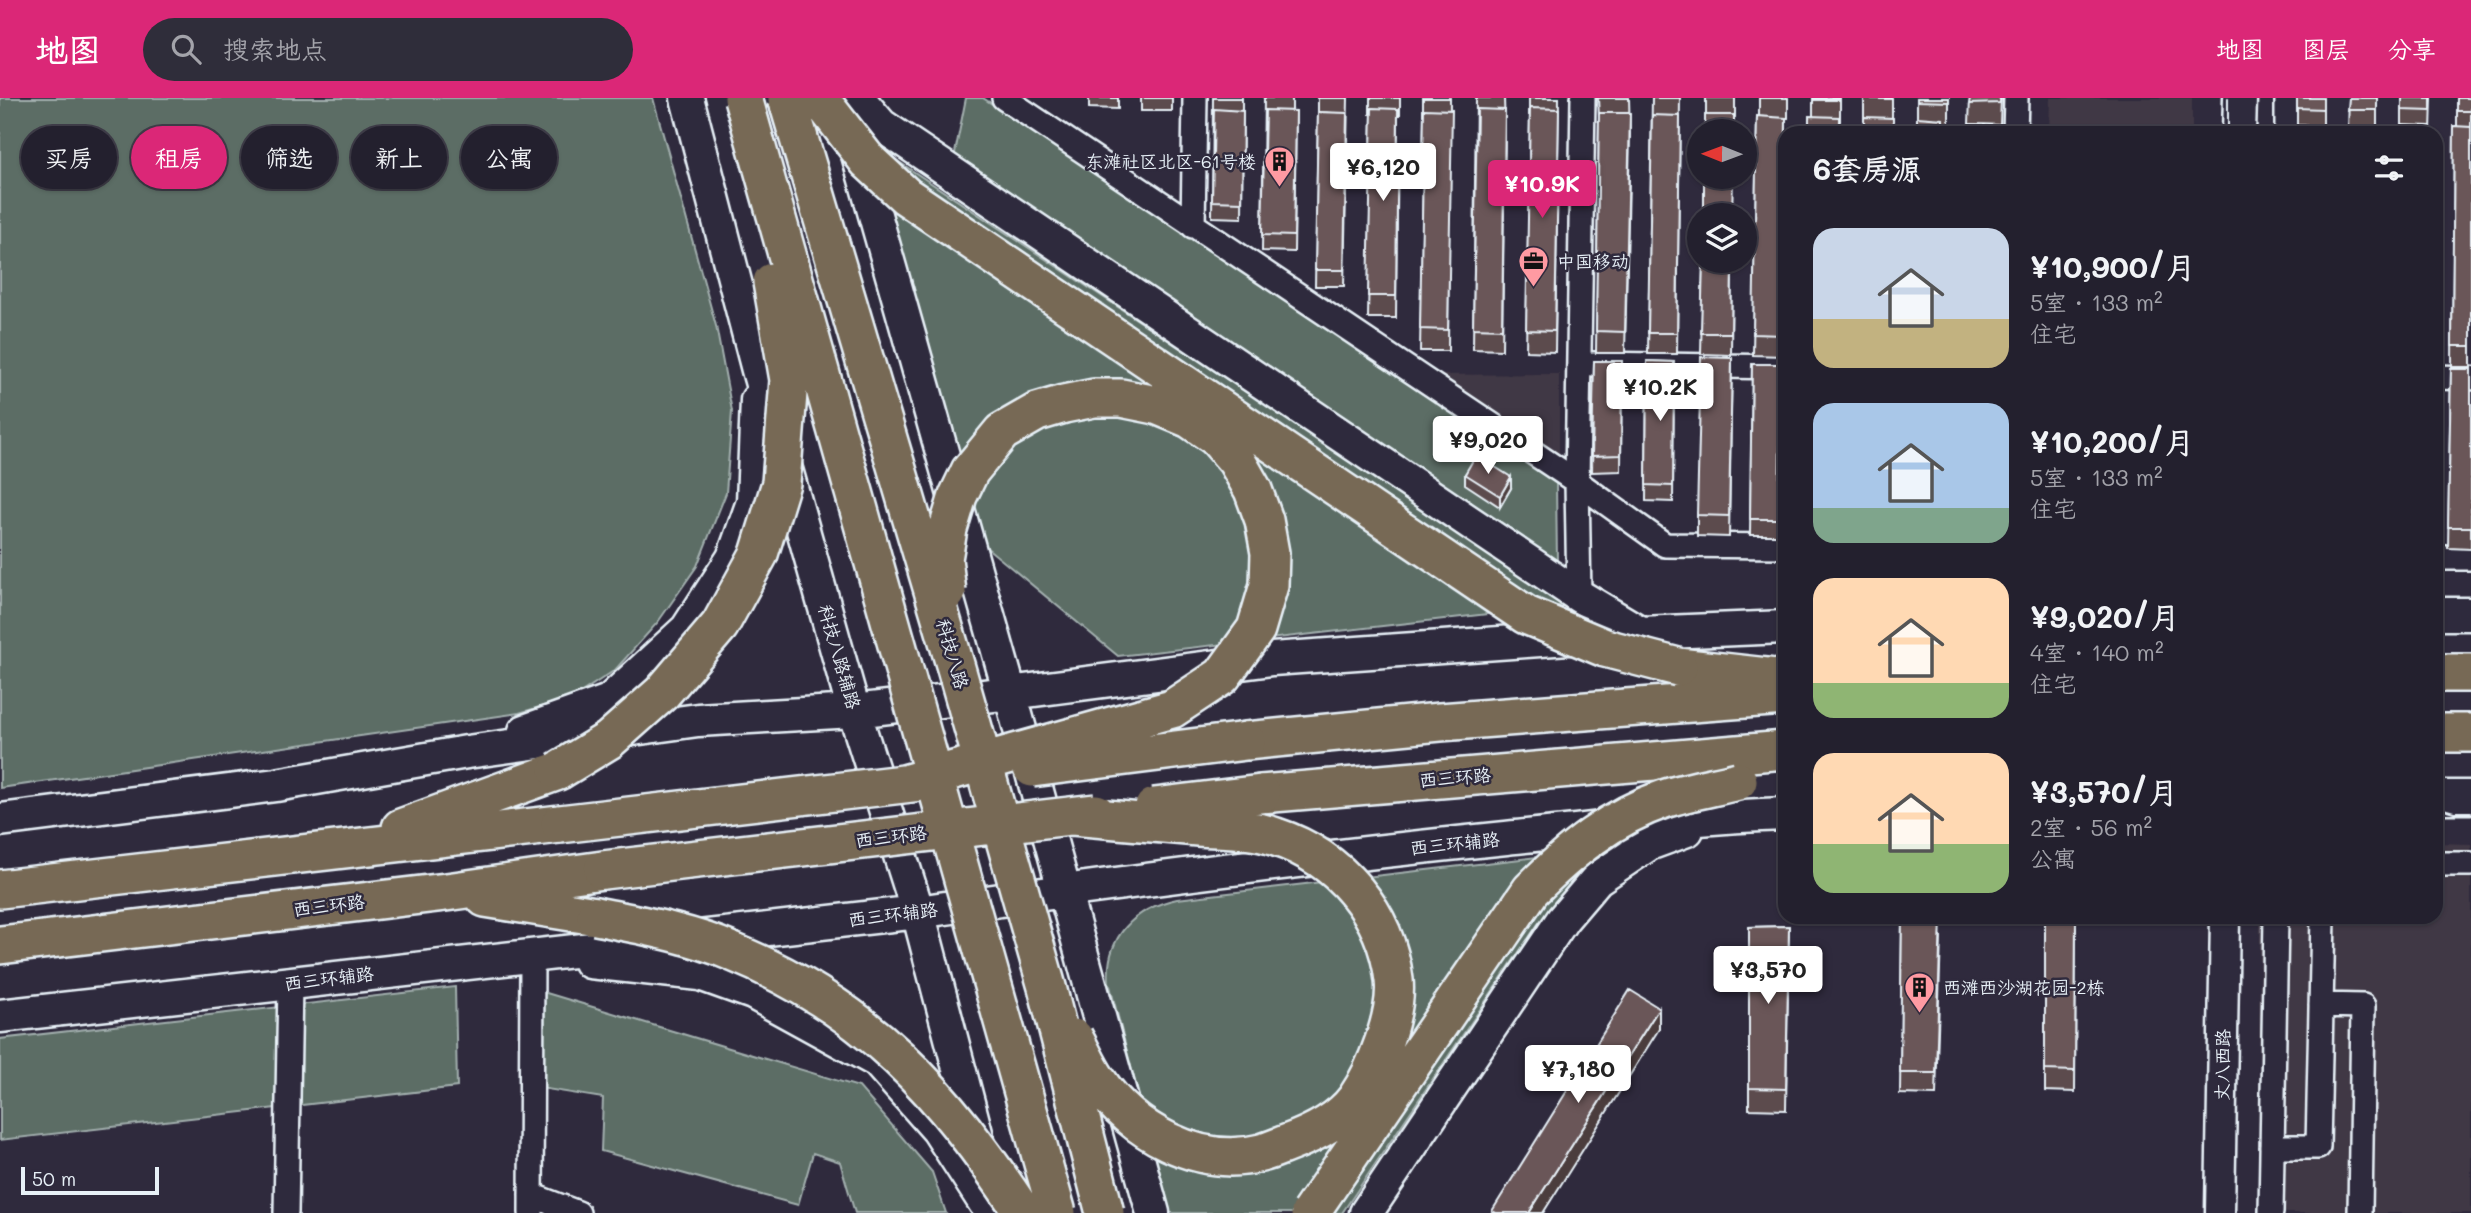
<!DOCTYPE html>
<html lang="zh">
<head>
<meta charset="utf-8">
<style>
  body { margin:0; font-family:Mali,"LXGW WenKai TC",sans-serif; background:#2f2d3a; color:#f1f3f6; height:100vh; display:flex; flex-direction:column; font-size:26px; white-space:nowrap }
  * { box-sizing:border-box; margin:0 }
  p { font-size:23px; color:#a3a3aa }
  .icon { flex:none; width:38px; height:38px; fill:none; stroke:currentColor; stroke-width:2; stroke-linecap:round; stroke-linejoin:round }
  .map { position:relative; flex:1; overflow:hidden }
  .panel { position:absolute; left:1778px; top:28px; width:665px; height:798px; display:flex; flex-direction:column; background:#23202e; border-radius:21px; box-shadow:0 2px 5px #0004,0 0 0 2px #403e4a }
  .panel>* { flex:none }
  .hud { position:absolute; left:21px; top:28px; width:665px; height:63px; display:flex; gap:14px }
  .needle { width:46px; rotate:271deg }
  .tools { position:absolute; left:1687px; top:21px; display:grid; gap:14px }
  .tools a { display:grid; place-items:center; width:70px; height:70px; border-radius:50%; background:#23202e; box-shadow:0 2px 5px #0004,0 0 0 2px #403e4a; font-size:35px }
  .scale { position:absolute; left:21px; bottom:18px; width:138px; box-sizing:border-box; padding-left:7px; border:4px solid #e8f1f8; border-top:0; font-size:19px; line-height:24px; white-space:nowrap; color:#e8f1f8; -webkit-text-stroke:5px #2f2a3d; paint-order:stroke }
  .price { position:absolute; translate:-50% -60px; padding:0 16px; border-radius:7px; background:#fff; color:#222; font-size:23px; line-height:46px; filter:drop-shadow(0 2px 4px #0008) }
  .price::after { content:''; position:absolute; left:50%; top:42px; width:21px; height:16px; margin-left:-10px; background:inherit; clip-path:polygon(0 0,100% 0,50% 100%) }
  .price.selected { background:#db2777; color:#fff }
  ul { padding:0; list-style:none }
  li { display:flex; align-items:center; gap:21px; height:175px; padding:0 35px }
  li span { display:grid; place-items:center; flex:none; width:196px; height:140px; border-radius:21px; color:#555 }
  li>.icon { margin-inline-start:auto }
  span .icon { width:84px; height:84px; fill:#fffc; stroke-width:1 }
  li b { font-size:30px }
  h2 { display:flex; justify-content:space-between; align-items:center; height:84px; padding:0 35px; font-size:30px }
  .pill { padding:0 24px; border-radius:32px; background:#23202e; box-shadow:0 2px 5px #0004,0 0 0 2px #403e4a; font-size:24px; line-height:63px }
  .pill.selected { background:#db2777; color:#fff }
  header { display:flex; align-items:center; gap:42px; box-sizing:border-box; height:98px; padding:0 35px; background:#db2777; color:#fff }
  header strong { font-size:33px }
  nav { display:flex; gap:38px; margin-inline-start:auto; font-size:24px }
  .search { width:490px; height:63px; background:#2f2d3a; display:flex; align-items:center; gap:18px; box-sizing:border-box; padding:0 24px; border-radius:38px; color:#a3a3aa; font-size:26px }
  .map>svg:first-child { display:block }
</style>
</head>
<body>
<header>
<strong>地图</strong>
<div class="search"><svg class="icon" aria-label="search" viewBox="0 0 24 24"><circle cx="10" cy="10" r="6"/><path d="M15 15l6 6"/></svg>搜索地点</div>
<nav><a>地图</a><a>图层</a><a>分享</a></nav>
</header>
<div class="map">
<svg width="2471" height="1115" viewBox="0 0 2471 1115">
  <rect width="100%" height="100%" fill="#2f2a3d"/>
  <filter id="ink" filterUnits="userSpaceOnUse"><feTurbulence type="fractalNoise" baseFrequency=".0143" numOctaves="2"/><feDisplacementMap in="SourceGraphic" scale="14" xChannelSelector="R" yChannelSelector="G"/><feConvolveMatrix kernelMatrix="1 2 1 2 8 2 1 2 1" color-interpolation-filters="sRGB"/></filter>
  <g filter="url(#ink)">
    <path fill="#413845" d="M2050,0H2192V35H2049Z
      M1559,276V356L1537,354L1429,277Z
      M2436,745L2471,746V1115H2258L2260,819H2436Z"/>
    <path fill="#5c6d65" stroke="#a2afae" stroke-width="2" d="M0,0H653L716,228L732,313L726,395L697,468L658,524L615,572L574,599L519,615L0,690Z
      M966,0H983L1556,384L1557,464L954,60Z
      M881,52L1568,507L1118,558L986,449L883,102Z
      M1606,751L1607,756L1591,773L1561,798L1538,826L1342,1115H1169L1109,884C1105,839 1135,810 1177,801Z
      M455,889L457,989L0,1042V941Z
      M533,891L859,989L932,1074L946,1115H855L840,1064L813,1055L798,1107L601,1053L603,1000L534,989Z"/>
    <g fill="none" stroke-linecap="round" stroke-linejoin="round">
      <defs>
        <path id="minor" d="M1004,0L1577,384L1665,447L1785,448
          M2015,35L2016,0
          M2287,35V0
          M1193,128L1195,0
          M1593,266L1785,269
          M2436,279L2471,280
          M2436,460H2471
          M1579,498L1577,384L1583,0
          M2436,766H2471
          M2321,907L2363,908L2360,1115
          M2272,1049H2318L2323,819
          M531,1097L578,1115
          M286,1115L290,885
          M531,1115L532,857
          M2271,1115L2276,819"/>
        <path id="tertiary" d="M2220,1115L2225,819"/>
        <path id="secondary" d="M687,0L758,272L854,613L918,814L997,1115
          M842,0L1010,595L1153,1115
          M858,0L881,27L1579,498L1641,535
          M2239,35L2240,0
          M2436,516H2471
          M525,633L609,603L687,531L733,460L753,404L757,302
          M2436,699H2471
          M0,722L276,687L467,654L698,622L854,613L1010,595L1272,561L1641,535L1785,529
          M590,864L700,876L753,895L877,963L938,1032L985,1105
          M0,918L918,814C1113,785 1309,760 1506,740C1599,731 1692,719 1785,716
          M1366,1115L1563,821L1597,781L1649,746L1687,732"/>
        <path id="trunk" d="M1678,569L1785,581
          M2436,575H2471
          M2436,635H2471
          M1246,643L1440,624L1785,598
          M1261,696L1785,652
          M401,730L558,673
          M0,791L560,726
          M485,800L596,818
          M0,847L446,794L603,772"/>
      </defs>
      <use href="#minor" stroke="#e8f1f8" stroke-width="28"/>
      <use href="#tertiary" stroke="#e8f1f8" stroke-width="33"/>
      <use href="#secondary" stroke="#e8f1f8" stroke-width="37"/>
      <use href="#trunk" stroke="#e8f1f8" stroke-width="42"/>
      <use href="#minor" stroke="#2f2a3d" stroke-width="23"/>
      <use href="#tertiary" stroke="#2f2a3d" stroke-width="28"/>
      <use href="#secondary" stroke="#2f2a3d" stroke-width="32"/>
      <use href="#trunk" stroke="#776954" stroke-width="37"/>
      <path stroke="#e8f1f8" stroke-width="2" d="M2228,35V0
        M2436,709L2454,714H2471"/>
      <defs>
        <path id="trunk-bridge" d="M743,0L1057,1115
          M787,0L956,570L1047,889L1105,1115
          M819,0L868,63L906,98L1526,517L1605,550L1678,569
          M1032,670L1246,643
          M558,673L609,642L662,595L720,527L759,456L781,385L789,282L772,184
          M904,686L1172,611L1222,578L1256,531L1269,487L1270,455L1264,422L1253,392L1236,362L1216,339L1190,321L1156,307L1121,300H1094L1064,306L1037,314L1002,334L970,373L958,398L948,431L943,461L947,494
          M1154,709L1261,696
          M1072,718C1114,722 1156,725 1198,729C1224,731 1252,730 1276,739C1340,760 1386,815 1394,882C1398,916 1375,974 1356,1001C1339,1024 1311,1037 1286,1046C1278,1049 1269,1053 1261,1055C1199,1071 1131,1033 1097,982C1088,969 1082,954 1074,940
          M560,726L929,683
          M603,772L1096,715
          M596,818C640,827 688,835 730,853C868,909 943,994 1023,1115
          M1310,1115L1531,792C1570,753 1611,719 1664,701C1688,693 1714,689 1738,683"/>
      </defs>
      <use href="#trunk-bridge" stroke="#e8f1f8" stroke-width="42" stroke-linecap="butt"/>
      <use href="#trunk-bridge" stroke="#776954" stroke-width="37"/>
    </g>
    <path fill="#5c4b4d" stroke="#e8f1f8" stroke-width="2" d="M1089,0H1118V11L1089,10Z
      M1141,0H1172V13H1141Z
      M1213,0H1242V12L1243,13L1242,120L1212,119Z
      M1264,0H1292V13H1296L1294,154L1262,153Z
      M1318,0H1348L1344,188H1315L1318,14L1333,15L1318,14Z
      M1370,0H1400V17H1398L1396,220H1368L1372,16H1370Z
      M1423,0H1450L1448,253H1420L1424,17H1423Z
      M1476,0H1504L1505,33L1502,252L1473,251Z
      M1529,0H1559L1555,254L1526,253L1530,17H1529Z
      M1598,0H1629L1630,36L1625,255H1596L1599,19Z
      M1652,0H1680L1677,256H1648Z
      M1706,0H1735V19L1706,17Z
      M1759,0H1788V20H1786L1783,258L1753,257L1757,18H1759Z
      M1813,0H1840V23L1813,19Z
      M1864,0H1892V20L1864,35Z
      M1917,0H1949V25H1943L1917,35Z
      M1970,0H2001L2000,27L1969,26Z
      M2297,0H2323V28L2297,35Z
      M2349,0H2377V33H2348Z
      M2402,0H2432L2431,34L2402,27Z
      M2457,0H2471V269H2452L2454,28H2457Z
      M1703,163H1732L1731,257L1701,256Z
      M1732,260L1729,439L1697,438V417Z
      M1594,263H1622L1621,373L1592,374Z
      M1647,263L1674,264L1673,404L1646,403Z
      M1752,266H1781L1779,437H1750Z
      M2451,271H2471V451L2448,450Z
      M1465,376L1511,390L1500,409L1465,386Z
      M1902,819L1941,838L1936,997L1900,996Z
      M2045,819H2076L2075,994L2045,993Z
      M1789,828L1786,1012L1749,1011V829Z"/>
    <path fill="#4b3d3e" stroke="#e8f1f8" stroke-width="2" d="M1511,379V390L1500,409V398Z
      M1659,910V931L1543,1115H1529Z"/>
    <path fill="#6b5759" stroke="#e8f1f8" stroke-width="2" d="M1813,0H1840V2H1813Z
      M1864,0H1892V1H1864Z
      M1917,0H1949V4L1917,3Z
      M1970,0H2000V5L1969,6Z
      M2297,0H2323V11L2297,10Z
      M2349,0H2377V12H2348Z
      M2402,0H2431V13L2402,12Z
      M2457,0H2471V13H2457Z
      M1372,10L1398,11L1396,198H1368Z
      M1530,10L1559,11L1555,233L1526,232Z
      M1214,11L1243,13L1242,104L1212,103Z
      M1424,11L1452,12L1448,232L1420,231Z
      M1477,11L1505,12L1502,231L1473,230Z
      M1265,12L1296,13L1294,138L1262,137Z
      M1318,14L1347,15L1344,172H1315Z
      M1599,15H1630L1625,234L1596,233Z
      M1652,17L1680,18L1677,235H1648Z
      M1705,17H1734V33H1705Z
      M1757,18L1786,20L1783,237L1753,236Z
      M1809,18L1839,19V35H1809Z
      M1864,19L1893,20V35H1864Z
      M1917,19L1943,21V35H1917Z
      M1969,26L1998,27V35H1968Z
      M2297,27L2324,28V35H2297Z
      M2402,27L2430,28V35H2401Z
      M2454,28L2471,29V248H2452Z
      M2351,32L2379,33V35H2351Z
      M1704,79H1733L1732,117H1704Z
      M1703,163H1732L1731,235H1701Z
      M1701,259L1732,260L1729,418L1697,417Z
      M1594,263H1622L1621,357L1592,358Z
      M1647,263L1674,264L1673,388L1646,387Z
      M1752,266H1781L1779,421H1750Z
      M2451,271H2471V429H2448Z
      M1476,357L1511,379L1500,398L1465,376Z
      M1902,819H1941L1936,975H1900Z
      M2045,819H2076L2075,973L2045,972Z
      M1789,828L1786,991L1749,990V829Z
      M1630,892L1659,910L1529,1115H1496L1492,1113Z"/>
  </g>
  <defs>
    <symbol id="building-pin" viewBox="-11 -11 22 30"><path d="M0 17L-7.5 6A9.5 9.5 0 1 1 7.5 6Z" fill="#ff9aa2" stroke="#2f2a3d"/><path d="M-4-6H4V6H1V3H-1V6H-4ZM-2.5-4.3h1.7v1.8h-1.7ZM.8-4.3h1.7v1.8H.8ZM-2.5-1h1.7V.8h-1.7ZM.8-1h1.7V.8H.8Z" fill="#111"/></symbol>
    <symbol id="office-pin" viewBox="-11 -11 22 30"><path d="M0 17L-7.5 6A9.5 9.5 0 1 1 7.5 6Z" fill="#ff9aa2" stroke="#2f2a3d"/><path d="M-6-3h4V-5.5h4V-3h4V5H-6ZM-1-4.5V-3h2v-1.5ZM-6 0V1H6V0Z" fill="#111"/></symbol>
  </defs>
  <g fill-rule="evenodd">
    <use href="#building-pin" x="1262" y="46" width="35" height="47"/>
    <use href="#office-pin" x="1516" y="146" width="35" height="47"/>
    <use href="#building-pin" x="1902" y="872" width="35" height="47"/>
  </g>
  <g text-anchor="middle" stroke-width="5" stroke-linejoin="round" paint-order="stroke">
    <g font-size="18" fill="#e8f1f8" stroke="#2f2a3d" text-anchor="start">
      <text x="1256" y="70" text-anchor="end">东滩社区北区-61号楼</text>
      <text x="1557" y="170">中国移动</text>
      <text x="1943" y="896">西滩西沙湖花园-2栋</text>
    </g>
    <g font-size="18" fill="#e8f1f8" stroke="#2f2a3d">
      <text transform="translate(952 556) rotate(74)" y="6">科技八路</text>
      <text transform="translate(839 559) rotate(74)" y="6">科技八路辅路</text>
      <text transform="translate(1455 680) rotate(-5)" y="6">西三环路</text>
      <text transform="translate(891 739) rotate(-7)" y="6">西三环路</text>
      <text transform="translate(1455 746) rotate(-6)" y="6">西三环辅路</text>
      <text transform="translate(329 808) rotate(-7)" y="6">西三环路</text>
      <text transform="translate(893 817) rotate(-7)" y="6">西三环辅路</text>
      <text transform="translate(329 881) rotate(-7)" y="6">西三环辅路</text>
      <text transform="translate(2223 967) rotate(-89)" y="6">丈八西路</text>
    </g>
  </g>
</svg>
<div class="tools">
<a><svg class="needle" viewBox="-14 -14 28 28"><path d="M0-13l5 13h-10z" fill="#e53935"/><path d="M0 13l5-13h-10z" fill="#a3a3aa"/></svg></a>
<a><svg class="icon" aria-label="layers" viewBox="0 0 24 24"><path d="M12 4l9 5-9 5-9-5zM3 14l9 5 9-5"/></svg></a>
</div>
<div class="scale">50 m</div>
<b class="price" style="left:1383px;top:105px">¥6,120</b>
<b class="price selected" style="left:1542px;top:122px">¥10.9K</b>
<b class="price" style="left:1660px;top:325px">¥10.2K</b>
<b class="price" style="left:1488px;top:378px">¥9,020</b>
<b class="price" style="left:1768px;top:908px">¥3,570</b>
<b class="price" style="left:1578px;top:1007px">¥7,180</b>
<div class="hud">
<a class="pill">买房</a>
<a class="pill selected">租房</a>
<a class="pill">筛选</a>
<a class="pill">新上</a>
<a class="pill">公寓</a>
</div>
<section class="panel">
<h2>6套房源<svg class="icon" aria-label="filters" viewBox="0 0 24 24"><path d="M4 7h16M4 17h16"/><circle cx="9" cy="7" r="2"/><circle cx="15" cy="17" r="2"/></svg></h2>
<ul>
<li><span style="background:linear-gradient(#c9d6e8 65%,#c2b280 0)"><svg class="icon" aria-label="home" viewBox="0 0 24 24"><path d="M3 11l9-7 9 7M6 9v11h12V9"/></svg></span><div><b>¥10,900/月</b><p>5室 · 133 m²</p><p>住宅</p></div></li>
<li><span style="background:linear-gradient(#a9c7e8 75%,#7fa58c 0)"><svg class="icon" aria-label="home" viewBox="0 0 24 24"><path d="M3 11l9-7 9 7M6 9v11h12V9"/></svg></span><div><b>¥10,200/月</b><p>5室 · 133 m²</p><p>住宅</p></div></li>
<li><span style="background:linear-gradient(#ffd9b3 75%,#8fb573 0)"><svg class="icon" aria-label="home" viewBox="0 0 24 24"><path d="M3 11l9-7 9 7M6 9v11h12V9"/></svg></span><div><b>¥9,020/月</b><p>4室 · 140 m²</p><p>住宅</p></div></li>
<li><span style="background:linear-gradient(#ffd9b3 65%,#8fb573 0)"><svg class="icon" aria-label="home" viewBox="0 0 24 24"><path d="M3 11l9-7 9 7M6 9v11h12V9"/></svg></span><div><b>¥3,570/月</b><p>2室 · 56 m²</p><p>公寓</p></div></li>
</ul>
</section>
</div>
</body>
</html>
